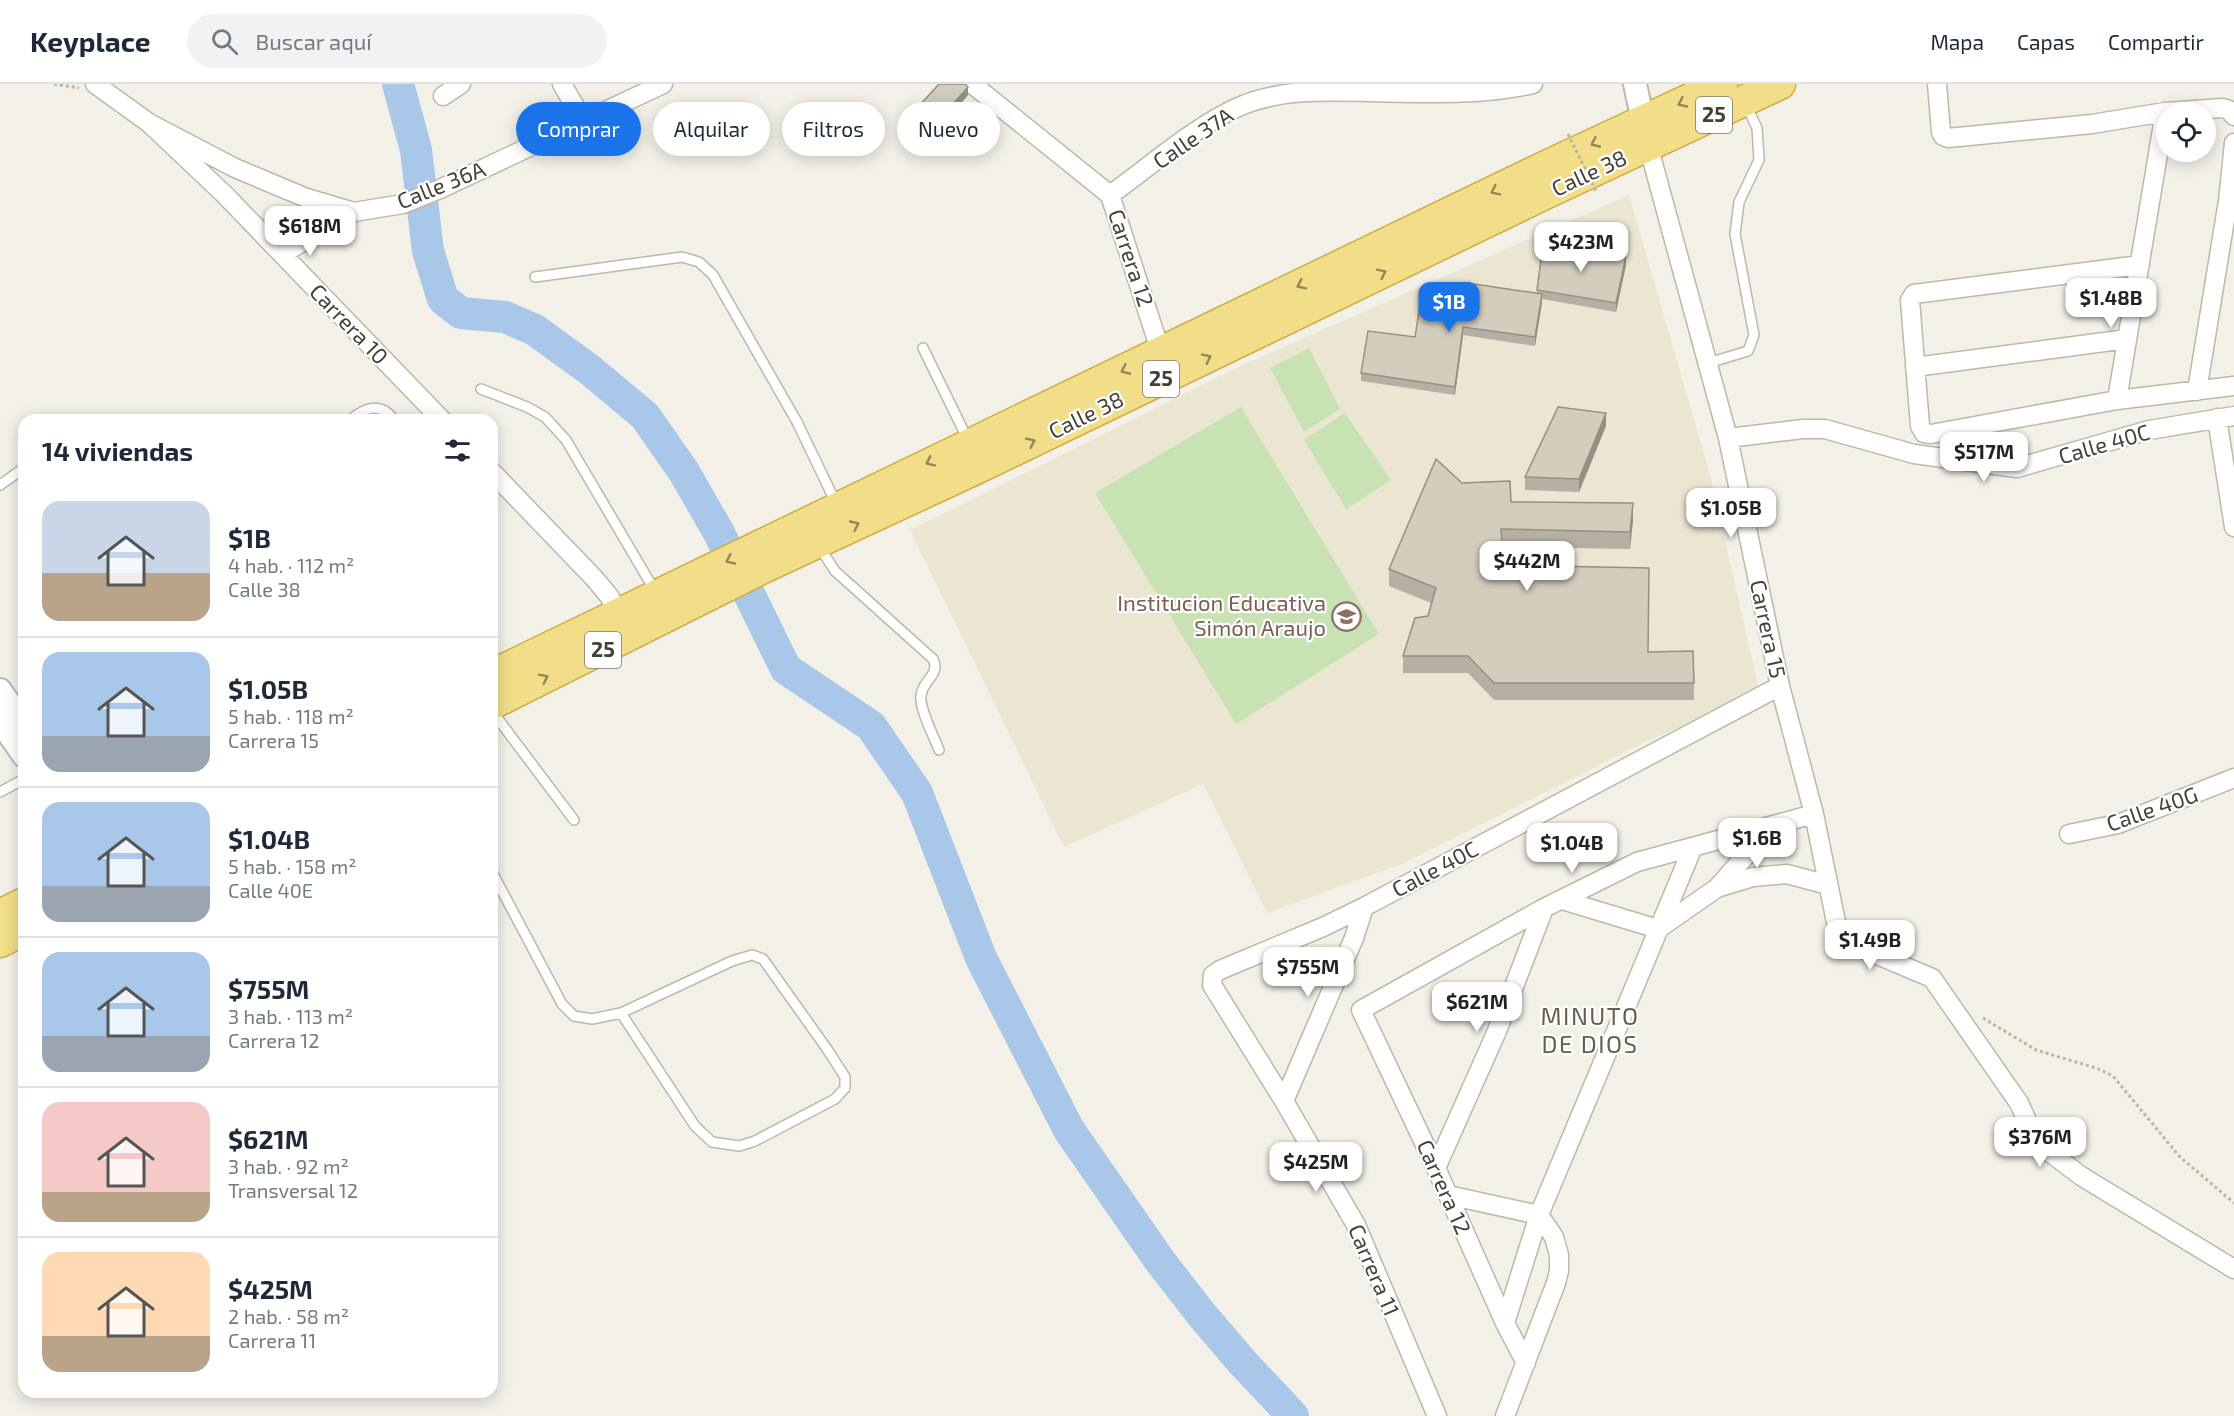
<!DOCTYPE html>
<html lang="es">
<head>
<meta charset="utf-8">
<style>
  body { margin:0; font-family:"Exo 2",sans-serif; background:#f2f2f3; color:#1f2937; height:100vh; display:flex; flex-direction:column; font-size:22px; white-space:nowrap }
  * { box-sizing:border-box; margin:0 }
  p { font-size:20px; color:#747a83 }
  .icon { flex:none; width:33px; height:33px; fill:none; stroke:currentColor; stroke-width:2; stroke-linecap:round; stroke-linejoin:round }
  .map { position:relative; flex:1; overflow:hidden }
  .drawer { position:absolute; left:18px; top:330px; width:480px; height:984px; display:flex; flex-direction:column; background:#fff; border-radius:18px; box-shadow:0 3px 15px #0003 }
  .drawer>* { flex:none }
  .hud { position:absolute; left:516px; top:18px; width:570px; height:54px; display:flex; gap:12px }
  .fabs { position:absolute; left:2156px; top:18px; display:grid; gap:12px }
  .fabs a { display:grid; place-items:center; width:60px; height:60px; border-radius:50%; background:#fff; box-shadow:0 3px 15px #0003; font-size:30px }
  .price { position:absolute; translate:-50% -51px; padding:0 14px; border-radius:12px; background:#fff; color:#222; font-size:20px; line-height:39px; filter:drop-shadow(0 2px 3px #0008) }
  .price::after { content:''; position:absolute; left:50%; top:36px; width:18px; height:14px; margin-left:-9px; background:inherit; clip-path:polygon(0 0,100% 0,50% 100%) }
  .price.on { background:#1a73e8; color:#fff }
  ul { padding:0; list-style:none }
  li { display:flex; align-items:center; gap:18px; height:150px; padding:0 24px }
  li+li { border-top:2px solid #e0e1e3 }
  li span { display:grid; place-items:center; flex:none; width:168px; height:120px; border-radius:18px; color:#555 }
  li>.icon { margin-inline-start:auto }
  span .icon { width:72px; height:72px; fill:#fffc; stroke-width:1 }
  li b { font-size:26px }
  h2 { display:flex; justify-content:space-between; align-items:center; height:72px; padding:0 24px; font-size:26px }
  .tag { padding:0 21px; border-radius:27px; background:#fff; box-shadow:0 3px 15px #0003; font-size:21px; line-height:54px }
  .tag.on { background:#1a73e8; color:#fff }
  header { display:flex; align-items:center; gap:36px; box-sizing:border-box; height:84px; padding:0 30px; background:#fff; border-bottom:2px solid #e0e1e3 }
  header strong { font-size:28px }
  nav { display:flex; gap:33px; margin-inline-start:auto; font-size:21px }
  .search { width:420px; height:54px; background:#f2f2f3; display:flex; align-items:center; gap:15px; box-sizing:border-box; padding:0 21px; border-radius:33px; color:#747a83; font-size:22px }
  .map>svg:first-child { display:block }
</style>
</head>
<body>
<header>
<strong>Keyplace</strong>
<div class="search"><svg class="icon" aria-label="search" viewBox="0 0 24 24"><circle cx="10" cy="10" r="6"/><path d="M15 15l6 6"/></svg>Buscar aquí</div>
<nav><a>Mapa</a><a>Capas</a><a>Compartir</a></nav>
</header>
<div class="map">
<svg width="2234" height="1332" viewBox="0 0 2234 1332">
  <rect width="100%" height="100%" fill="#f2f0e7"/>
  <path fill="#eae6d2" d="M1629,111L1710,391L1760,610L1649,656L1404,779L1267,829L1203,700L1064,763L910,446L1247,279Z"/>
  <path fill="#c8e2b3" d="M1309,264L1340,325L1304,348L1270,284Z
    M1241,323L1379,550L1236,640L1095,409Z
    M1345,329L1391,396L1346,425L1304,356Z"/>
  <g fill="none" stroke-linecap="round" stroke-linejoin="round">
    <path stroke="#a8c7e9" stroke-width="32" d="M398,0L416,66L428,167L443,215L461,229L505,233L535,246L590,286L645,332L684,388L719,449L786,585L871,642L917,709L981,874L1069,1046L1160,1177L1202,1231L1243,1279L1293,1332"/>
    <defs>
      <path id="service" d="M535,193L682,173L699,178L713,191L797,338L836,419
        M923,264L968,356
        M1708,279L1748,267L1754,251L1735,150L1739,118L1759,76L1757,44L1745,19
        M481,305L527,323L545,333L566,356L655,507
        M350,336C364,324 381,317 394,336
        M0,401L24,384
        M818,461L835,487L933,575C941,591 922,596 921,612C919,624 934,653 939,666
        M492,627L574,736
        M0,708L24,695
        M492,788L562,920L574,932L592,935L621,929L732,877L752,871L763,875L827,965L845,993V1004L835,1015L755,1057L739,1062L712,1058L695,1042L621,929"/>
      <path id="minor" d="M95,0L149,39L225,111L442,336
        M562,0L584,38
        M972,0L1110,111L1161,269
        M1937,0L1941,48L1943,52L1948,54L2092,40L2165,28L2223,24L2229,26L2234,32
        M443,12L461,0
        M2165,28L2117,316L2234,302
        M149,39L235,84L304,113L354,128L403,120L440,105L663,0
        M1648,61L1728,354L1780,602L1814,730L1837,843L1849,859L1932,894L2019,1019L2033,1050L2044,1064L2081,1092L2234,1185
        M1110,111C1149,83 1199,39 1243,21C1283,5 1326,7 1369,8C1425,9 1479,12 1533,0
        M282,170L354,128
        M1915,283L2127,255
        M2197,307L2228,117L2234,59
        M2117,316L1931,350L1924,349L1920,342L1910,216L1914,210L2140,181
        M2217,334L2234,443
        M1728,354L1803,345H1825L1914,370L2017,384L2149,346L2234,332
        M492,388L594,494L609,512L623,537
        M2069,750L2118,740L2234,694
        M1717,804L1771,743
        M1562,816L1658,845L1717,804L1753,793L1787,790L1828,801
        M1284,1017L1354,854L1364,823
        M1436,1084L1497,947L1544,824
        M1448,1111L1539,1131L1554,1153L1559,1171V1187L1556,1199L1505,1332
        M1505,1239L1539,1131L1693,763
        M1526,1279L1505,1239L1436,1084L1361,926L1544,824L1637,778L1814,730
        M1437,1332L1356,1141L1284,1017L1212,901L1213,891L1220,886L1323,843L1364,823L1780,602"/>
      <path id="tertiary" d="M1635,0L1646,51
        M0,606L24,641
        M0,637L24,672"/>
      <path id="trunk" d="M492,591L1548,81L1722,0
        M492,620L763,484L980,383L1547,109L1780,0
        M0,831L24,819
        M0,858L24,846"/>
    </defs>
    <use href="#service" stroke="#bcb8aa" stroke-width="12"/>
    <use href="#minor" stroke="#bcb8aa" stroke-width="21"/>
    <use href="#tertiary" stroke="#bcb8aa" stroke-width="26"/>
    <use href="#trunk" stroke="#cfac44" stroke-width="33"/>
    <path stroke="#bdb59d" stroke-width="3" stroke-dasharray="3 3" stroke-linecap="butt" d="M54,0L79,4
      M1983,934L2036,966L2096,984L2113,992L2180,1073L2234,1119"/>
    <use href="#service" stroke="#fff" stroke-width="9"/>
    <use href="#minor" stroke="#fff" stroke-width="18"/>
    <use href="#tertiary" stroke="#fff" stroke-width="22"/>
    <use href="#trunk" stroke="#f2de88" stroke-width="30"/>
    <path stroke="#bdb59d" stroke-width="3" stroke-dasharray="3 3" stroke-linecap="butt" d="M1568,50L1596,107"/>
  </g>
  <path fill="#b5b0a3" d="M968,11L937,47L919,31V22Z
    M1626,181L1616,228L1542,215L1535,262L1463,251L1455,311L1361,297V289L1415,253L1465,216L1537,209V206Z
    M1606,342L1579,408L1525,406V393Z
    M1462,399L1511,418L1633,436L1630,465L1502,463L1504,481L1648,568L1694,599V616H1494L1468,589H1403V572L1428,532L1431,519L1389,502V485Z"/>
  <path fill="#939084" d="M968,3V11L937,47V38Z
    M1626,172V181L1616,228V219Z
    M1542,210V219L1535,262V253Z
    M1463,243V251L1455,311V303Z
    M1606,329V342L1579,408V395Z
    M1633,419V436L1630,465V448Z"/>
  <path fill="#d2cdbd" stroke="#939084" stroke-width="1.5" d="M939,0H965L968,3L937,38L919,22Z
    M1543,160L1626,172L1616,219L1537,206Z
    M1467,199L1542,210L1535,253L1463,243L1455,303L1361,289L1368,247L1415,253L1422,209L1465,216Z
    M1558,323L1606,329L1579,395L1525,393Z
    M1436,375L1462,399L1510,397L1511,418L1633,419L1630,448L1501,445L1504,481L1649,484L1648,568L1693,567L1694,599H1494L1468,572H1403L1415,534L1428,532L1436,504L1389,485Z"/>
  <defs><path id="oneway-chevron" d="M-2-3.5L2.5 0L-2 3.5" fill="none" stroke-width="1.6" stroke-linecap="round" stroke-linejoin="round" transform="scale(1.5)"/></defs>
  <g stroke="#92875b">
    <use href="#oneway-chevron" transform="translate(1682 19) rotate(155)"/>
    <use href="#oneway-chevron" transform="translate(1595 59) rotate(155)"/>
    <use href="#oneway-chevron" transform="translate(1495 107) rotate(154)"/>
    <use href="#oneway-chevron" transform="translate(1382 189) rotate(-26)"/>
    <use href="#oneway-chevron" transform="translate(1301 201) rotate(154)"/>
    <use href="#oneway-chevron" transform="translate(1207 274) rotate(-26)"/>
    <use href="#oneway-chevron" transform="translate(1125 286) rotate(155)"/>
    <use href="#oneway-chevron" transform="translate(1031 358) rotate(-26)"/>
    <use href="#oneway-chevron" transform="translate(930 378) rotate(154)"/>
    <use href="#oneway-chevron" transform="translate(855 441) rotate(-25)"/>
    <use href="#oneway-chevron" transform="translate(730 476) rotate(155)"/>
    <use href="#oneway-chevron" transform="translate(544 594) rotate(-26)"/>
  </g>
  <defs>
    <symbol id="university-ring" viewBox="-11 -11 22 22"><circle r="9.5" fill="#fff" stroke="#8d6e63" stroke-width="1.5"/><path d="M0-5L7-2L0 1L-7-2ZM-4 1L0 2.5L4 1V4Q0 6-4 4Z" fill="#8d6e63"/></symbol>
  </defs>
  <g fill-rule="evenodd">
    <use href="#university-ring" x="1330" y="516" width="33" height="33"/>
  </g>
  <g text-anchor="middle" stroke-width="4.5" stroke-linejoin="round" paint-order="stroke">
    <g fill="#fff" stroke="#7c7973" stroke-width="1.5">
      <rect x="1696" y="13" width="36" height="36" rx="4.5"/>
      <rect x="1143" y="277" width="36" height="36" rx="4.5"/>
      <rect x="585" y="548" width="36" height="36" rx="4.5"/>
    </g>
    <g font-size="21" font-weight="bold" fill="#444037">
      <text x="1714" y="38">25</text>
      <text x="1161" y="302">25</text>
      <text x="603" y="573">25</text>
    </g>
    <g font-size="22" fill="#444037" stroke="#fff">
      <text transform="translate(1193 54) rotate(-34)" y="8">Calle 37A</text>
      <text transform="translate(1589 89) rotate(-25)" y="8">Calle 38</text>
      <text transform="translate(441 101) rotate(-22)" y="8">Calle 36A</text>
      <text transform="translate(1131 174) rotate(72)" y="8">Carrera 12</text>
      <text transform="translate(349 240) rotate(46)" y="8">Carrera 10</text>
      <text transform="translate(1086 331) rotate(-26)" y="8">Calle 38</text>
      <text transform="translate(2104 360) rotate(-16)" y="8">Calle 40C</text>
      <text transform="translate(1768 545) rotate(78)" y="8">Carrera 15</text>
      <text transform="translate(2152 725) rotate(-19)" y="8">Calle 40G</text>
      <text transform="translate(1435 785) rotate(-28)" y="8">Calle 40C</text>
      <text transform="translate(1444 1103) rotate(66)" y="8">Carrera 12</text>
      <text transform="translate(1374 1186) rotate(67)" y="8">Carrera 11</text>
    </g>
    <g font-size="22" fill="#785e54" stroke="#fff" text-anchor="end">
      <text x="1326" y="527">Institucion Educativa<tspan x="1326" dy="25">Simón Araujo</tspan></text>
    </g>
    <g font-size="24" letter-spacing="1.5" fill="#665f4f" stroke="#fff">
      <text x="1590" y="941">MINUTO<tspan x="1590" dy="28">DE DIOS</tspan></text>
    </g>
  </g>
</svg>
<div class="fabs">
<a><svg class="icon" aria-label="locate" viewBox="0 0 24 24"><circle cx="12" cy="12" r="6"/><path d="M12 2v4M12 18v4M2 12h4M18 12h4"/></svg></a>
</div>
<b class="price" style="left:310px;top:173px">$618M</b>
<b class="price" style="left:1581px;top:189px">$423M</b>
<b class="price" style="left:2111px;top:245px">$1.48B</b>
<b class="price on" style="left:1449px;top:249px">$1B</b>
<b class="price" style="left:1984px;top:399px">$517M</b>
<b class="price" style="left:1731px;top:455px">$1.05B</b>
<b class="price" style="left:1527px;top:508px">$442M</b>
<b class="price" style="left:1757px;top:785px">$1.6B</b>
<b class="price" style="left:1572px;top:790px">$1.04B</b>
<b class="price" style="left:1870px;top:887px">$1.49B</b>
<b class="price" style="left:1308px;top:914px">$755M</b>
<b class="price" style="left:1477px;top:949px">$621M</b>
<b class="price" style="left:2040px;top:1084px">$376M</b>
<b class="price" style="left:1316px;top:1109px">$425M</b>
<div class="hud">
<a class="tag on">Comprar</a>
<a class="tag">Alquilar</a>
<a class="tag">Filtros</a>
<a class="tag">Nuevo</a>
</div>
<section class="drawer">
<h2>14 viviendas<svg class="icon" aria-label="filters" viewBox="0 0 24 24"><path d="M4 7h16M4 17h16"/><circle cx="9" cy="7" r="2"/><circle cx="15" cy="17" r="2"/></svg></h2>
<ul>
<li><span style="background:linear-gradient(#c9d6e8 60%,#b9a48a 0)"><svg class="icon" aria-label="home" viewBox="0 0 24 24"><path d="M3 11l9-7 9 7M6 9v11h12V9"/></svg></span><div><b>$1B</b><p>4 hab. · 112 m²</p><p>Calle 38</p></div></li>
<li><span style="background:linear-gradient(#a9c7e8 70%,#9aa5b1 0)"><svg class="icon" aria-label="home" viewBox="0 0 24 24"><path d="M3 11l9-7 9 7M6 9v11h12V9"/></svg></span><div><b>$1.05B</b><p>5 hab. · 118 m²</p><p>Carrera 15</p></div></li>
<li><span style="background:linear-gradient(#a9c7e8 70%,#9aa5b1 0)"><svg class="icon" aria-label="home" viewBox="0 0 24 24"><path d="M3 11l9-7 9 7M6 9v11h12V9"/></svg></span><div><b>$1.04B</b><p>5 hab. · 158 m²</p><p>Calle 40E</p></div></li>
<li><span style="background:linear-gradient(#a9c7e8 70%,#9aa5b1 0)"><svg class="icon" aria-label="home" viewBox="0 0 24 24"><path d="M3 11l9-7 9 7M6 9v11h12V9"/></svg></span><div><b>$755M</b><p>3 hab. · 113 m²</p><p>Carrera 12</p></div></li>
<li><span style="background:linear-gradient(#f6c9c9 75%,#b9a48a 0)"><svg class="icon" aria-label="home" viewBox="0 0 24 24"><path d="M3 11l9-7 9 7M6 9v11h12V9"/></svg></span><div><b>$621M</b><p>3 hab. · 92 m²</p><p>Transversal 12</p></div></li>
<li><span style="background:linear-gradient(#ffd9b3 70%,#b9a48a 0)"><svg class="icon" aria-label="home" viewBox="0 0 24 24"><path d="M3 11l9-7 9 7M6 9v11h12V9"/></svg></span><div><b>$425M</b><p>2 hab. · 58 m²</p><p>Carrera 11</p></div></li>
</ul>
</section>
</div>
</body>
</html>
